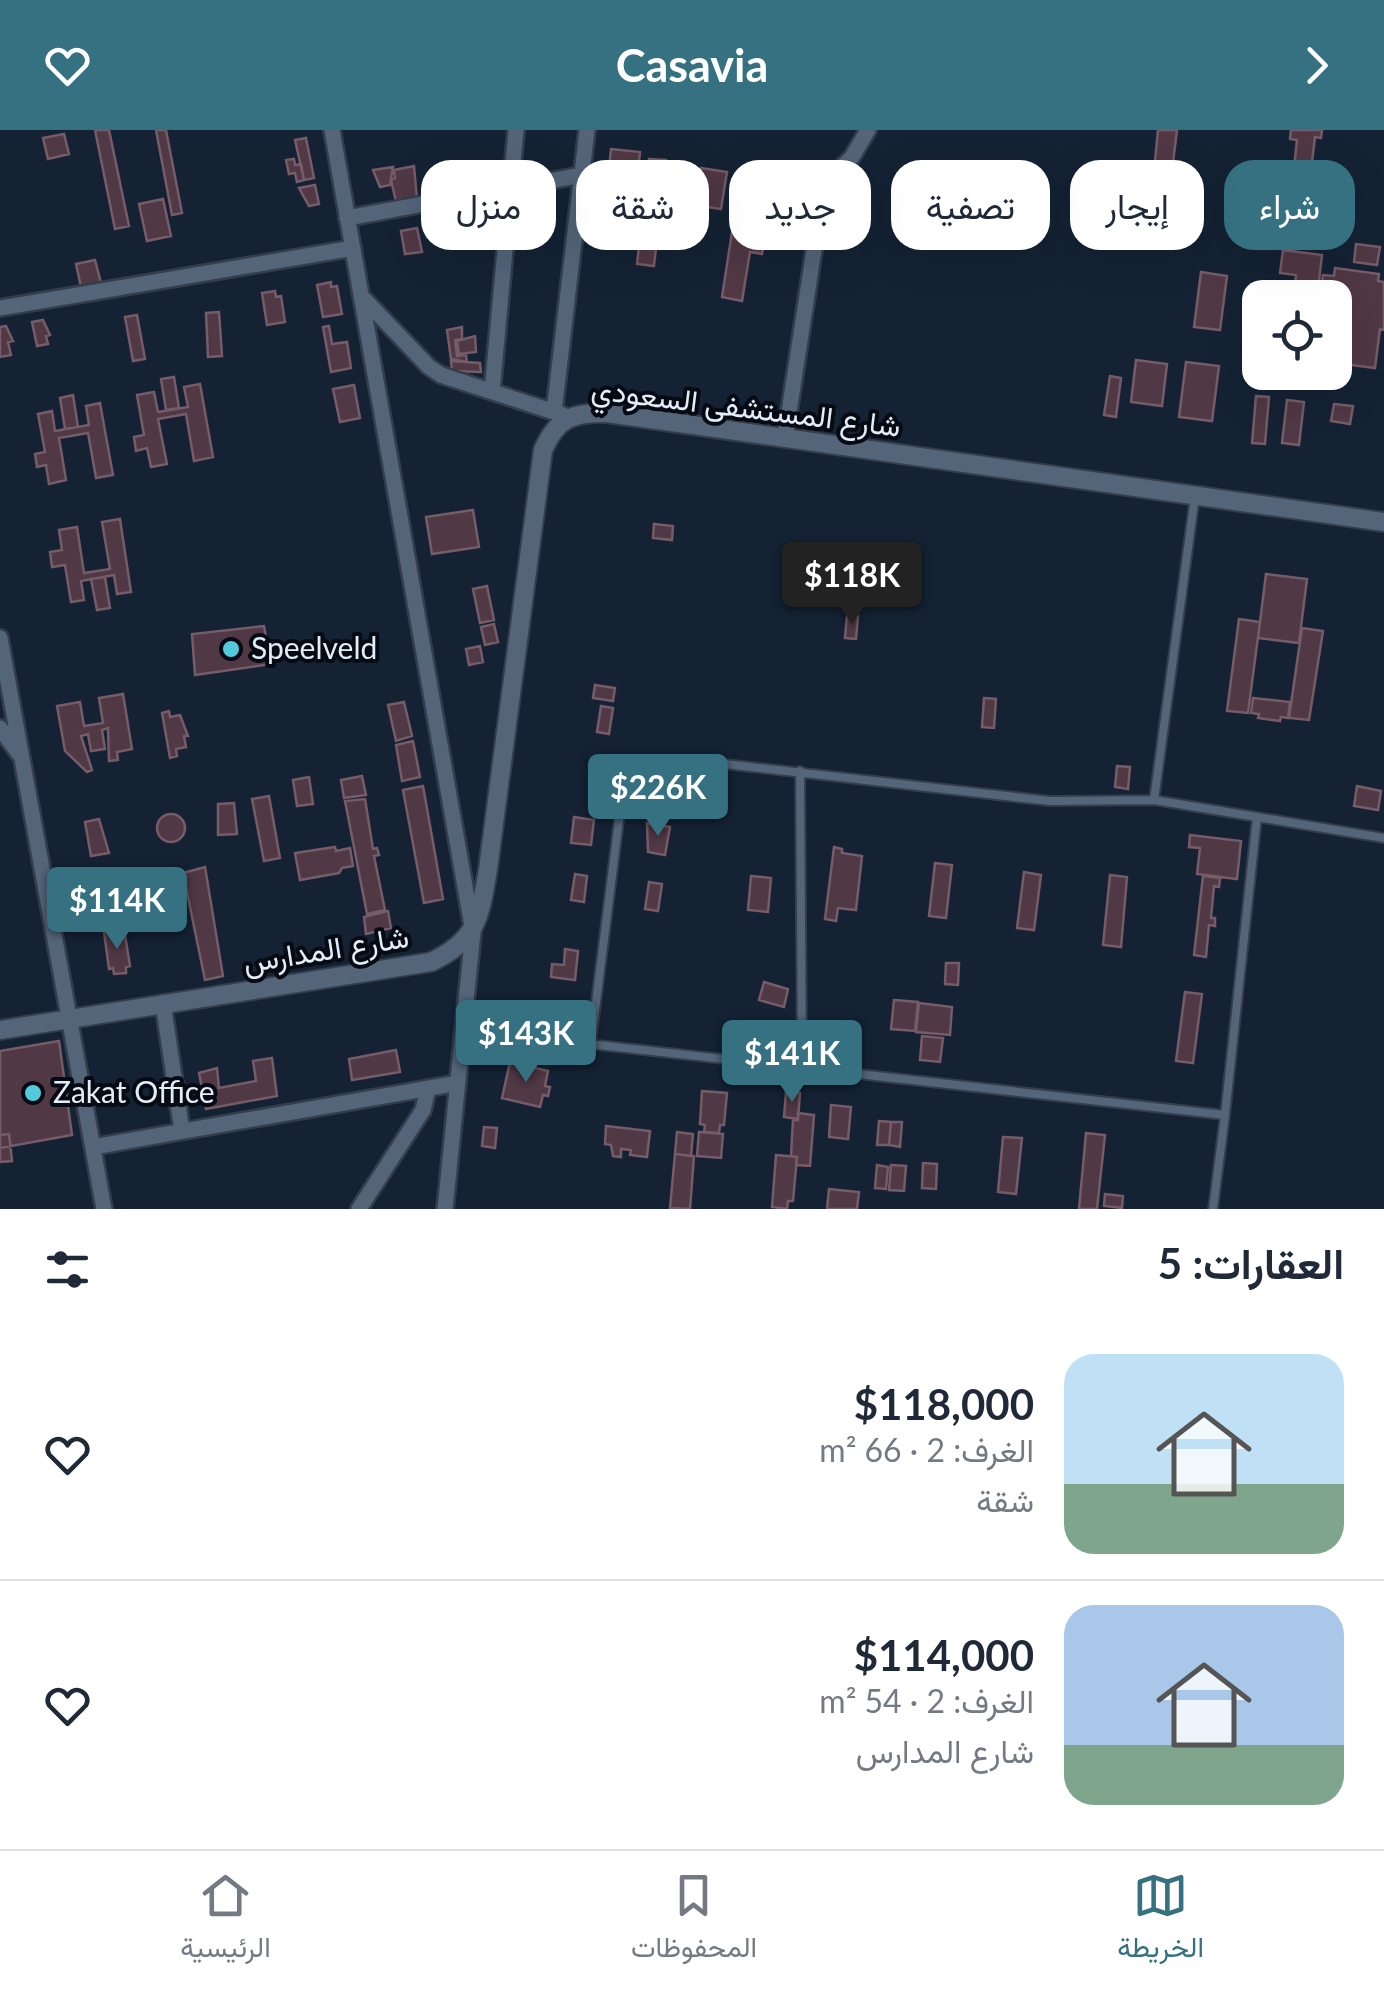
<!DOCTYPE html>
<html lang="ar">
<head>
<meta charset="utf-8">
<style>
  body { margin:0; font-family:Lato,Vazirmatn,sans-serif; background:#f2f2f3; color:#1f2937; direction:rtl; height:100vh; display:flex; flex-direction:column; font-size:38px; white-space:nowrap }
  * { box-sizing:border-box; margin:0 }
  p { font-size:32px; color:#747a83 }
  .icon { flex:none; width:55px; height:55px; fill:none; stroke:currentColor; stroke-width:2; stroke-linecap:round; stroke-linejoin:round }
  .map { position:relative; height:1079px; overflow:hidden; direction:ltr }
  .details { display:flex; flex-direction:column; background:#fff; flex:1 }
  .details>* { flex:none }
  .guide { position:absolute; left:30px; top:30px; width:1325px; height:90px; direction:rtl; display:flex; gap:20px }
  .fabs { position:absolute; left:1242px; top:150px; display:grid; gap:20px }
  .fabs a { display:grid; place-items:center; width:110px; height:110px; border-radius:20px; background:#fff; box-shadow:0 10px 40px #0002; font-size:50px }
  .price { position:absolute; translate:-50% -85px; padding:0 22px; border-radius:10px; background:#367181; color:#fff; font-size:32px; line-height:65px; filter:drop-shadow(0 2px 5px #0008) }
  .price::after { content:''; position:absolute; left:50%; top:60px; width:30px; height:22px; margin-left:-15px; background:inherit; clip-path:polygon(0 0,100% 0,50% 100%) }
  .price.on { background:#222; color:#fff }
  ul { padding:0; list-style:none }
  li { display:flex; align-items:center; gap:30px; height:250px; padding:0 40px }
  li+li { border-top:2px solid #e0e1e3 }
  li span { display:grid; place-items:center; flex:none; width:280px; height:200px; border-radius:30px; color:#555 }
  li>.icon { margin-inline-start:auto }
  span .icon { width:120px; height:120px; fill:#fffc; stroke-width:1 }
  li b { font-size:42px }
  h2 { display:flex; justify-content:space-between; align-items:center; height:120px; padding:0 40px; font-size:42px }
  .pill { padding:0 35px; border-radius:30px; background:#fff; box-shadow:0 10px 40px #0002; font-size:35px; line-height:90px }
  .pill.on { background:#367181; color:#fff }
  header { display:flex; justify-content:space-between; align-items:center; height:130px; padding:0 40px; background:#367181; color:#fff; font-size:45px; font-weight:700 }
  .menu { display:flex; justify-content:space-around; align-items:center; height:140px; border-top:2px solid #e0e1e3; background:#fff; font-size:28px; color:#747a83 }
  .menu a { display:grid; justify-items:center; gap:5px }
  .menu .on { color:#367181 }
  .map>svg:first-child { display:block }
</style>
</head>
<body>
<header><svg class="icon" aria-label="forward" viewBox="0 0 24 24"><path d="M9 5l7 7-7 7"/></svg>Casavia<svg class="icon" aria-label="heart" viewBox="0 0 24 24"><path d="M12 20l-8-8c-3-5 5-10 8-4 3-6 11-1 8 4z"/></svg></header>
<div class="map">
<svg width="1384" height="1079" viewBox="0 0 1384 1079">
  <rect width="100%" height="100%" fill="#142234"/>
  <path fill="#503844" stroke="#765b68" stroke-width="2.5" d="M95,0H109L129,96L115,99Z
    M156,0H166L182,83L172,85Z
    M1158,0H1177L1173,33L1155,31Z
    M1291,0H1322L1321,8L1315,7L1310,49L1293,47L1297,10L1290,9Z
    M64,4L69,24L48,29L43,8Z
    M306,8L314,48L304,50L295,10Z
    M611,19L640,22L636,60L607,57Z
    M294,29L295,35L301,34L304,50L297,52L295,43L289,44L286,30Z
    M649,29L666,30L654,136L637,134Z
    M414,36L417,69L397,76L391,50L395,48L394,40Z
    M393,37L390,55L380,57L373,40Z
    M701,38L727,42L721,79L695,75Z
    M315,55L319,74L309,76L299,58Z
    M738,63L754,66L749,104L765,106L762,124L750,122L742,171L722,167Z
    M163,69L171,106L147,111L139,74Z
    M417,98L422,122L405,124L401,101Z
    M1356,114L1380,117L1377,135L1354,132Z
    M1283,120L1322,125L1317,168H1278L1279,153L1295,155L1296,145L1280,143Z
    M95,130L101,153L81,157L76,134Z
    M1335,138L1379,144L1378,151L1384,152V200L1380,199L1375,238L1335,233V168L1320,166L1323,145L1334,146Z
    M1201,142L1227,146L1220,200L1194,197Z
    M331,152V157L337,156L342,184L323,187L317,155Z
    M275,161L276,167L281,166L285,192L267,195L262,163Z
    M219,182L222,226L208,227L206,183Z
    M137,185L145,229L133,231L125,187Z
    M43,190L50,205L46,206L48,214L37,216L32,192Z
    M6,196L13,211L8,212L11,225L0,227V197Z
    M329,196L332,214L347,212L351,238L331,242L323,197Z
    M462,197V209L455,210L457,226L466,225L467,232L451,229L447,200Z
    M475,206L476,222L459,224L457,211Z
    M1136,230L1167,234L1162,276L1131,272Z
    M451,231L480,233L481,242L452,241Z
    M1186,232L1219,236L1212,291L1179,287Z
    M1110,246L1121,248L1116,287L1104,285Z
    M174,247L179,278L166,280L161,249Z
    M200,254L213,327L194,331L186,284L158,289L167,334L151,337L147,318L136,321L134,307L144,305L137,265L154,262L158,282L188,277L184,257Z
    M354,255L360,288L340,292L333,259Z
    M73,265L78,297L65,299L60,268Z
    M1256,266L1269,267L1265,314L1252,313Z
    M1287,270L1304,272L1299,315L1282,313Z
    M100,273L113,345L96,348L88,303L59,308L66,350L49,354L46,335L37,337L35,324L45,322L38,284L52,281L55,301L89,295L86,276Z
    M1334,274L1353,276L1350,294L1331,291Z
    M473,380L479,417L432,424L426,387Z
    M120,389L131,462L117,464L114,445L81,451L84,470L71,472L65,435L52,437L50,422L62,420L59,400L77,397L84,443L110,439L102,392Z
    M654,394L673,396L672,410L653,408Z
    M1266,444L1307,449L1299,513L1258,508Z
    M105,447L110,478L97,480L91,449Z
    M487,456L494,490L480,493L473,459Z
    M847,485L858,486L856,509L845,508Z
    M1239,489L1260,492L1248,583L1227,581Z
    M494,494L498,512L485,515L481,497Z
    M264,496L271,534L195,545L192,504Z
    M1302,498L1323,501L1309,590L1289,588Z
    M480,516L483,532L469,535L466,519Z
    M595,555L615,558L613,571L593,568Z
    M123,564L132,619L117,622L118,630L109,631L108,598L102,600L105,619L91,621L88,604L81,606L92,640L87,642L65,621L57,576L80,572L84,596L103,593L99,568Z
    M984,568L996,569L994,598L982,597Z
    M1253,568L1290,572L1288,588L1281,587L1280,591L1258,588L1259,584L1251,583Z
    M404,572L412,606L396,611L388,575Z
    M601,576L613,578L609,604L597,602Z
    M169,581L170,587L180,585L188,606H184L186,617L176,619L177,626L170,628L162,583Z
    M413,611L420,647L402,651L396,615Z
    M596,626L607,627L606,636H611L603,655L592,653Z
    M1117,636L1130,637L1128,659L1115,657Z
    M362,646L366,665L344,668L341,650Z
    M309,647L313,674L297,676L293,650Z
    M423,656L443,769L424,773L403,660Z
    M1357,656L1381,661L1378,680L1354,676Z
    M269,666L280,728L264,731L252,669Z
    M365,669L373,719L377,718L379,725L374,726L385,780L367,784L345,671Z
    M234,673L237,704L218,705V674Z
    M157 698a14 14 0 1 1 28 0a14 14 0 1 1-28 0Z
    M574,687L594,690L591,715L571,713Z
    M99,689L109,723L91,726L85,692Z
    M647,693L670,697L665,725L648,722Z
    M1190,705L1241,711L1237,749L1197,744L1200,718L1189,717Z
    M335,717L336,721L350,718L353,736L342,738L339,743L300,750L295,723Z
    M834,717L842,719V723L862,726L856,780L838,778L836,791L825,789Z
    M935,733L952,735L946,788L929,786Z
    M205,737L223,846L205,850L183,743Z
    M1024,742L1041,745L1034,800L1017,798Z
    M575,744L587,746L584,772L571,770Z
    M108,745V751L114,750L119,778L102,782L95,748Z
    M1110,745L1127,747L1121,817L1103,815Z
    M751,746L771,748L768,782L748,780Z
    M1203,746L1220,748L1219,757L1214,756L1211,788H1215V796L1209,795L1206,827L1194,825Z
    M649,752L662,754L658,781L645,779Z
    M388,781L391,798L366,804L364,787Z
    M119,799L120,806L125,805L130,836L126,837V843L114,844L113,838L109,839L104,802Z
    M565,819L578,821L575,850L551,847L552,834L564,835Z
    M946,833H959L958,855L945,854Z
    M764,852L788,859L784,877L759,870Z
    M1185,862L1202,864L1193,933L1176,931Z
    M894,870L918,872L915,901L891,899Z
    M919,873L952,877L950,905L916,902Z
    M922,906L943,908L940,932L920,930Z
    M59,911L72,1005L0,1018V921Z
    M396,920L400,942L352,950L349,929Z
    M272,928L277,966L206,979L199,943L217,938L219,958L256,951L253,931Z
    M510,932L548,941L545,956L550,957L548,966L543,965L540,977L502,968Z
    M702,961L727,963L724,995H720L719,1003L704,1002L705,995L700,994Z
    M786,962L800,963L798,989L784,987Z
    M831,975L851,977L848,1009L829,1007Z
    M798,983L814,985L810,1036L796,1035L797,1027L791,1026L793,990H798Z
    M879,991L891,992L889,1015H877Z
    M891,992H902L900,1017L889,1015Z
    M606,996L650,1001L647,1027L630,1025L631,1020L621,1019V1027L613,1026L611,1015L605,1014Z
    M484,997L497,998L495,1018L482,1016Z
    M677,1002L693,1004L691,1026L675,1024Z
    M699,1002L723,1004L721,1028L697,1026Z
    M1086,1003L1105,1005L1097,1079H1079Z
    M9,1004L12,1031L0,1032V1005Z
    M1003,1007L1022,1008L1016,1064L998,1062Z
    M675,1024L694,1026L690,1079L670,1078Z
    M776,1025L797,1027L793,1071H788L787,1079L772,1077Z
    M923,1033L937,1034L936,1059L922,1058Z
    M877,1035L888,1037L886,1059L875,1058Z
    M891,1035L906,1036L904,1061L889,1060Z
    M829,1059L859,1062L857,1079H827Z
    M1105,1064L1123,1066L1122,1078L1104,1076Z"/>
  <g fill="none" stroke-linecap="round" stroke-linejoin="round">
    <defs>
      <path id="service" d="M800,641L802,938
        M1154,670L1195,366
        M1257,687L1384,708
        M464,900L1225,985L1213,1079
        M591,912L621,674C633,643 657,634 689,630L1050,671L1154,670L1257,687L1225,985"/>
      <path id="minor" d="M332,0L473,802L445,1079
        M347,88L582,45
        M364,169L429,237L441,245L563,285
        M0,178L353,118
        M492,262L516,0
        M554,282L587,0
        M785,308L824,55L852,27L868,0
        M0,508L104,1079
        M0,598L19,624
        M163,873L182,1001
        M93,1017L458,953
        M359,1079L423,980L428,958"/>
      <path id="tertiary" d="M0,900L431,832C478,810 480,786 488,739L543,320C557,288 573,282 607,283L1384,392"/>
    </defs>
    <use href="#service" stroke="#333d4c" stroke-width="12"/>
    <use href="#minor" stroke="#333d4c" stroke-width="20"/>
    <use href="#tertiary" stroke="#333d4c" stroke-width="22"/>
    <use href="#service" stroke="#54657a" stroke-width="8"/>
    <use href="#minor" stroke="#54657a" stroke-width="15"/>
    <use href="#tertiary" stroke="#54657a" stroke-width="18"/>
  </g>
  <g fill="#53cadc" stroke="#060b13" stroke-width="4">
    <circle cx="231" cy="519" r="10"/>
    <circle cx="33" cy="963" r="10"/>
  </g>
  <g text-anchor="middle" stroke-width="8" stroke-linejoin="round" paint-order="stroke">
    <g font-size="30" fill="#e3edf9" stroke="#060b13">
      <text transform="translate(746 278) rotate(7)" y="10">شارع المستشفى السعودي</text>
      <text transform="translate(326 820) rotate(-9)" y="10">شارع المدارس</text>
    </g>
    <g font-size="30" fill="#e3edf9" stroke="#060b13" text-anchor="start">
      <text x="251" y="529">Speelveld</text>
      <text x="53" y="973">Zakat Office</text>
    </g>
  </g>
</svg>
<div class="fabs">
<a><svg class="icon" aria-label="locate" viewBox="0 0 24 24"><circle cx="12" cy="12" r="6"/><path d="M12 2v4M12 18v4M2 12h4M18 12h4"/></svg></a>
</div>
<b class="price on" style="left:852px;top:497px">$118K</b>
<b class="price" style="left:658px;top:709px">$226K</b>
<b class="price" style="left:117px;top:822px">$114K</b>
<b class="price" style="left:526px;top:955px">$143K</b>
<b class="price" style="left:792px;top:975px">$141K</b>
<div class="guide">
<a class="pill on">شراء</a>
<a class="pill">إيجار</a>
<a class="pill">تصفية</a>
<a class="pill">جديد</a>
<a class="pill">شقة</a>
<a class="pill">منزل</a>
</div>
</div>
<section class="details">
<h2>العقارات: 5<svg class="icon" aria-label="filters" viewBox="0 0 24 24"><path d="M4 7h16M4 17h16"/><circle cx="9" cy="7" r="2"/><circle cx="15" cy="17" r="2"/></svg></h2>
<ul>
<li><span style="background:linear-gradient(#bfe0f5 65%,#7fa58c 0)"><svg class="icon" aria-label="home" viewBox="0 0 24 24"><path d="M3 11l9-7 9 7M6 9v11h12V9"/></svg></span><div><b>$118,000</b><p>الغرف: 2 · 66 m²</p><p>شقة</p></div><svg class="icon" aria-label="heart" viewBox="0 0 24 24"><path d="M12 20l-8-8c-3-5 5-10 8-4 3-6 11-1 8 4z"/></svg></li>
<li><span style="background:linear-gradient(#a9c7e8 70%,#7fa58c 0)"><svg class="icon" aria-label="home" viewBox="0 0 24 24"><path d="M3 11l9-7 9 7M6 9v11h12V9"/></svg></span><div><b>$114,000</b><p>الغرف: 2 · 54 m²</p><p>شارع المدارس</p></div><svg class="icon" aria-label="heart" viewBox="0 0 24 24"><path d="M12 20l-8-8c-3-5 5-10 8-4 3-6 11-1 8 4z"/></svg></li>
</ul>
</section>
<nav class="menu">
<a class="on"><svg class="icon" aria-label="map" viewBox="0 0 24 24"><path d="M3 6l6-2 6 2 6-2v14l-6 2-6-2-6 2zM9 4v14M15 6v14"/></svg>الخريطة</a>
<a><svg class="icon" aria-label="saved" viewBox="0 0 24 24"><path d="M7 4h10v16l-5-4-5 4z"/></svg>المحفوظات</a>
<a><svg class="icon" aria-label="home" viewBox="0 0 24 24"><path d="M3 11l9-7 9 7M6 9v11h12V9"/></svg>الرئيسية</a>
</nav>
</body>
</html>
